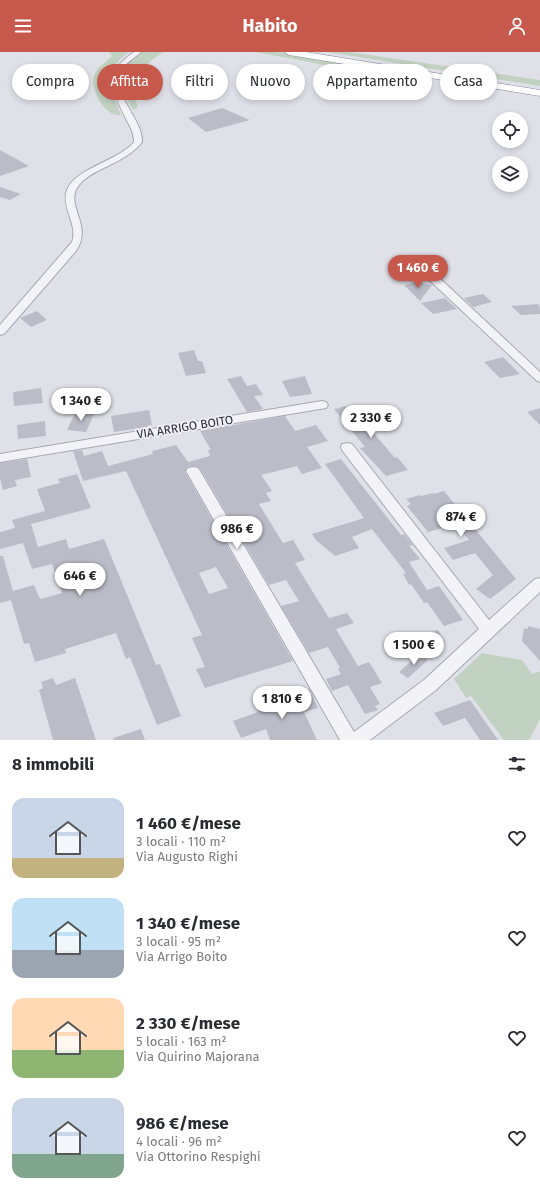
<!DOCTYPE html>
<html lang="it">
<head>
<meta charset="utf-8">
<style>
  body { margin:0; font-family:"Fira Sans",sans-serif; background:#f2f2f3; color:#2b2b33; height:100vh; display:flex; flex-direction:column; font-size:15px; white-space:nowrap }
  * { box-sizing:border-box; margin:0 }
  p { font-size:13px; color:#7c7c81 }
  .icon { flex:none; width:22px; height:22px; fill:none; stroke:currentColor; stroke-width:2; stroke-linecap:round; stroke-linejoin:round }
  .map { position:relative; height:688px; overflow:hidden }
  .details { display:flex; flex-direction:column; background:#fff; flex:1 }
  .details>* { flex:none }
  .banner { position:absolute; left:12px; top:12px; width:516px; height:36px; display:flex; gap:8px }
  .buttons { position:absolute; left:492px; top:60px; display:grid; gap:8px }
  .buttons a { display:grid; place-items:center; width:36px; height:36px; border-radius:50%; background:#fff; box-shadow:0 2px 6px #0003; font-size:20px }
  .price { position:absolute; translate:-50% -34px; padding:0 9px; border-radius:14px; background:#fff; color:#222; font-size:13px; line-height:26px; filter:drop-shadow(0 1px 2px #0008) }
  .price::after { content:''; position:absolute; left:50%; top:24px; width:12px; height:9px; margin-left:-6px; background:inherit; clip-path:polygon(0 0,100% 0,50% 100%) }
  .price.active { background:#c7584c; color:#fff }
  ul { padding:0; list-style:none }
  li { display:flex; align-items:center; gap:12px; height:100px; padding:0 12px }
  li span { display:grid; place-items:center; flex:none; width:112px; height:80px; border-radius:12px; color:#555 }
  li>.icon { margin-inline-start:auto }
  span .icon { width:48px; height:48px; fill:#fffc; stroke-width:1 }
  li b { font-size:17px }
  h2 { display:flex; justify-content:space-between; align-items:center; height:48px; padding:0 12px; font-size:17px }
  .tag { padding:0 14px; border-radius:18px; background:#fff; box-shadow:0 2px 6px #0003; font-size:14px; line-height:36px }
  .tag.active { background:#c7584c; color:#fff }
  header { display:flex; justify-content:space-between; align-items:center; height:52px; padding:0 12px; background:#c7584c; color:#fff; font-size:18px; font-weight:700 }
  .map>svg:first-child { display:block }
</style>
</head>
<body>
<header><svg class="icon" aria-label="menu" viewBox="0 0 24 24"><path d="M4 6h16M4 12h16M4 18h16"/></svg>Habito<svg class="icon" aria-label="person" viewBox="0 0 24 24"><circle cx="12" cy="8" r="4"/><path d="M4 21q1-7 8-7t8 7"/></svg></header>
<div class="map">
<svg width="540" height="688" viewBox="0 0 540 688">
  <rect width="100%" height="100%" fill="#e0e1e8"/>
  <path fill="#c2d2c2" d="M109,0H129C101,20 110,36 121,63C118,63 114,63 111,61C101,56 90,35 94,24C96,16 106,10 112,4Z
    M142,0H164C152,7 135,19 133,35C132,42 138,49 137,56L133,58C120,33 112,19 142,0Z
    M255,0H278L381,17L367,21Z
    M327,0H350L540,28V34Z
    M482,601L522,608L532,622L540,619V667L529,688H504L471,644L466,646L454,627Z"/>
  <path fill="#bbbcc8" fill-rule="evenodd" d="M222,56L250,68L206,80L188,66Z
    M0,98L29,114L0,124Z
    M0,135L21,142L10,148L0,145Z
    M421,229L423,232L432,233L420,249L404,233Z
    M483,242L492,250L473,255L464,246Z
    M445,246L457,257L433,262L421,251Z
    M538,252L540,256V262L521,263L511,254Z
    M37,259L47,268L31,275L20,266Z
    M194,298L198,309H202L206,321L186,324L178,301Z
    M503,305L520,322L500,326L484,310Z
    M241,324L247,334L256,332L263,343L254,344L263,357L247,360L227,327Z
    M305,324L312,342L290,345L282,329Z
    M41,336L43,351L14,354L13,340Z
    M346,354L349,359L366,354L385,375L372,379L395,406L397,405L408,418L386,424L360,396L365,395L334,357Z
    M540,356V373L527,360Z
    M149,358L152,373L147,374V375L114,380L111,364Z
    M75,361L94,362L86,380L67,378Z
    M285,364L295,379L316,373L328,389L307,395L322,416L302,422L297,414L261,423L272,439L266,441L271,449L259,452L283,491L293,488L305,508L295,511L329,566L347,561L354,571L336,577L358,614L369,610L382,631L370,635L380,652L375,654L378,658L365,662L348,633L332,639L326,627L341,622L338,617L340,616L328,595L309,601L281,554L299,549L286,528L269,533L201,418L198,415L193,414L187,415L185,420L293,609L205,636L196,617L205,615L192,586L202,583L126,419L83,429L73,399L82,398L84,404L102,399L108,414L153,402L152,399L176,393L188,410L210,404L208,398H211L200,379ZM216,515L228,536L209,542L199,521Z
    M45,369L46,384L18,387L17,373Z
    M27,407L31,425L15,428L17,434L3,438L0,426V411Z
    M341,407L401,483L404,482L413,493L409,494L420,507L409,510L427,538L439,534L463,568L444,574L427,550L424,551L411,532L409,533L403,522L406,521L372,477L352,485L359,496L335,504L316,488L312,482L364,466L325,412Z
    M77,422L91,456L31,472L38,495L66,487L69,497L104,487L156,613L160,612L181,664L157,673L130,605L126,607L116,581L65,597L66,601L35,610L29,591L24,592L11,548L0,551V504H3L13,539L34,533L40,547L62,541L52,512L32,517L23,491L0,497V480L15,476L12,468L45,459L37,437L60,431L58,427Z
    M444,439L516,527L490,547L476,537L493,523L475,501L453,508L444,496L469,488L456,472L428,480L407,454L411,452L406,447L420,443L421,444L433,441L434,442Z
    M528,574L540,577V609L522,589L524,576L528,577Z
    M438,578L445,590L431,594L424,582Z
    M419,602L428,608L408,626L399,620Z
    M53,626L56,633L75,626L96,688H53L39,638L43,636L41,630Z
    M309,637L318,656L304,660L317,688H270L266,677L241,686L233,669L258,660V658L296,647L293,641Z
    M470,648L498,688H480L465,666L443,674L434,661Z
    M141,677L145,688H114L113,686Z"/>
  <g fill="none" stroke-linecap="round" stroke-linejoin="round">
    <defs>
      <path id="minor" d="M134,0H141C135,6 127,9 123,17C108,42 143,65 142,90C125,113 89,116 77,136C66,154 93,174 76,199L4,282L0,283V273L72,190C78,174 63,158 66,141C71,117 119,109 134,90C134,81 130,74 126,67C112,38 103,21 134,0Z
        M430,220L434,221L540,320V330L536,328L426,225L425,223L426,221Z
        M322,349L326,350L328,353L326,356L0,410V402Z
        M347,391L352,392L489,568L535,527L540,526V540L436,638L370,688H340L186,419L188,416L193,415L198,416L200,419L354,680L424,628L479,577L342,398L341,395L342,392Z"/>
      <path id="highway" d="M284,0H306L540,38V44L289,3Z"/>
    </defs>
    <use href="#minor" stroke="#a6a7b2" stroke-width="2"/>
    <use href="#highway" stroke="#888c9e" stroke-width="1"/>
    <use href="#minor" fill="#f3f3f7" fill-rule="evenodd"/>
    <use href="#highway" fill="#fff" fill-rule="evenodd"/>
  </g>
  <g text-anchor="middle" stroke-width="3.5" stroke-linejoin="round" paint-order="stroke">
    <g font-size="12" fill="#2a2c3f" stroke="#f0f1f6">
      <text transform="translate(185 375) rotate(-9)" y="4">VIA ARRIGO BOITO</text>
    </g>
  </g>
</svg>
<div class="buttons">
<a><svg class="icon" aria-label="locate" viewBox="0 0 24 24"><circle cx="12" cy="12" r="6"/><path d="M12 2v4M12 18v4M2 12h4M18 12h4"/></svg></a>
<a><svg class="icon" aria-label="layers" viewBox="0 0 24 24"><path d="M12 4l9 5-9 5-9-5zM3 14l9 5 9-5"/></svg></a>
</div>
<b class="price active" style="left:418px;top:237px">1 460 €</b>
<b class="price" style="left:81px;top:370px">1 340 €</b>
<b class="price" style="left:371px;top:387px">2 330 €</b>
<b class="price" style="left:461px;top:486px">874 €</b>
<b class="price" style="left:237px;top:498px">986 €</b>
<b class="price" style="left:80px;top:545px">646 €</b>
<b class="price" style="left:414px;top:614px">1 500 €</b>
<b class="price" style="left:282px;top:668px">1 810 €</b>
<div class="banner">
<a class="tag">Compra</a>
<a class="tag active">Affitta</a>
<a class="tag">Filtri</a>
<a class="tag">Nuovo</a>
<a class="tag">Appartamento</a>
<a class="tag">Casa</a>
</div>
</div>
<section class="details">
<h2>8 immobili<svg class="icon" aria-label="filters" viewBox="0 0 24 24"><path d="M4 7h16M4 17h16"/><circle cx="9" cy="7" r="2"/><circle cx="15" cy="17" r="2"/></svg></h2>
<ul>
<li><span style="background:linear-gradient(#c9d6e8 75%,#c2b280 0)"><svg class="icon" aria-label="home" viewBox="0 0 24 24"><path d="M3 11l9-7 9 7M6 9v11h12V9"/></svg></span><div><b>1 460 €/mese</b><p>3 locali · 110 m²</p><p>Via Augusto Righi</p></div><svg class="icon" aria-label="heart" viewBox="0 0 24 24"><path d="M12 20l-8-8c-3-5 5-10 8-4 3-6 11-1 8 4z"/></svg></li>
<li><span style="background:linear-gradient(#bfe0f5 65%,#9aa5b1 0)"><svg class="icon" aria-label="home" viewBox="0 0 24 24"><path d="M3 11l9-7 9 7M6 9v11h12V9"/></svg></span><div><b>1 340 €/mese</b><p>3 locali · 95 m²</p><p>Via Arrigo Boito</p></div><svg class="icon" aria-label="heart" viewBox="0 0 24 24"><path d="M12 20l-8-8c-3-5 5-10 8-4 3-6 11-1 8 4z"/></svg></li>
<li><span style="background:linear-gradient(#ffd9b3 65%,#8fb573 0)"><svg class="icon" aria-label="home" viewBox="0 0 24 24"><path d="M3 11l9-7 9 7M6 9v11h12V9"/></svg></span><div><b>2 330 €/mese</b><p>5 locali · 163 m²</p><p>Via Quirino Majorana</p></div><svg class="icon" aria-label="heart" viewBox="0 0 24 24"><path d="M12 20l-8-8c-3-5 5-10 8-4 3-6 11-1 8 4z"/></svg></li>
<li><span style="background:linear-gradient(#c9d6e8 70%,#7fa58c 0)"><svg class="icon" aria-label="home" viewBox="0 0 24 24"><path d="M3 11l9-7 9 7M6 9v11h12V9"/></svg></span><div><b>986 €/mese</b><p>4 locali · 96 m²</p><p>Via Ottorino Respighi</p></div><svg class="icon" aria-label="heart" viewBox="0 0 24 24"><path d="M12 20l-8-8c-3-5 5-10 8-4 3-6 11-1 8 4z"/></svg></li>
</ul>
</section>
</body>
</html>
